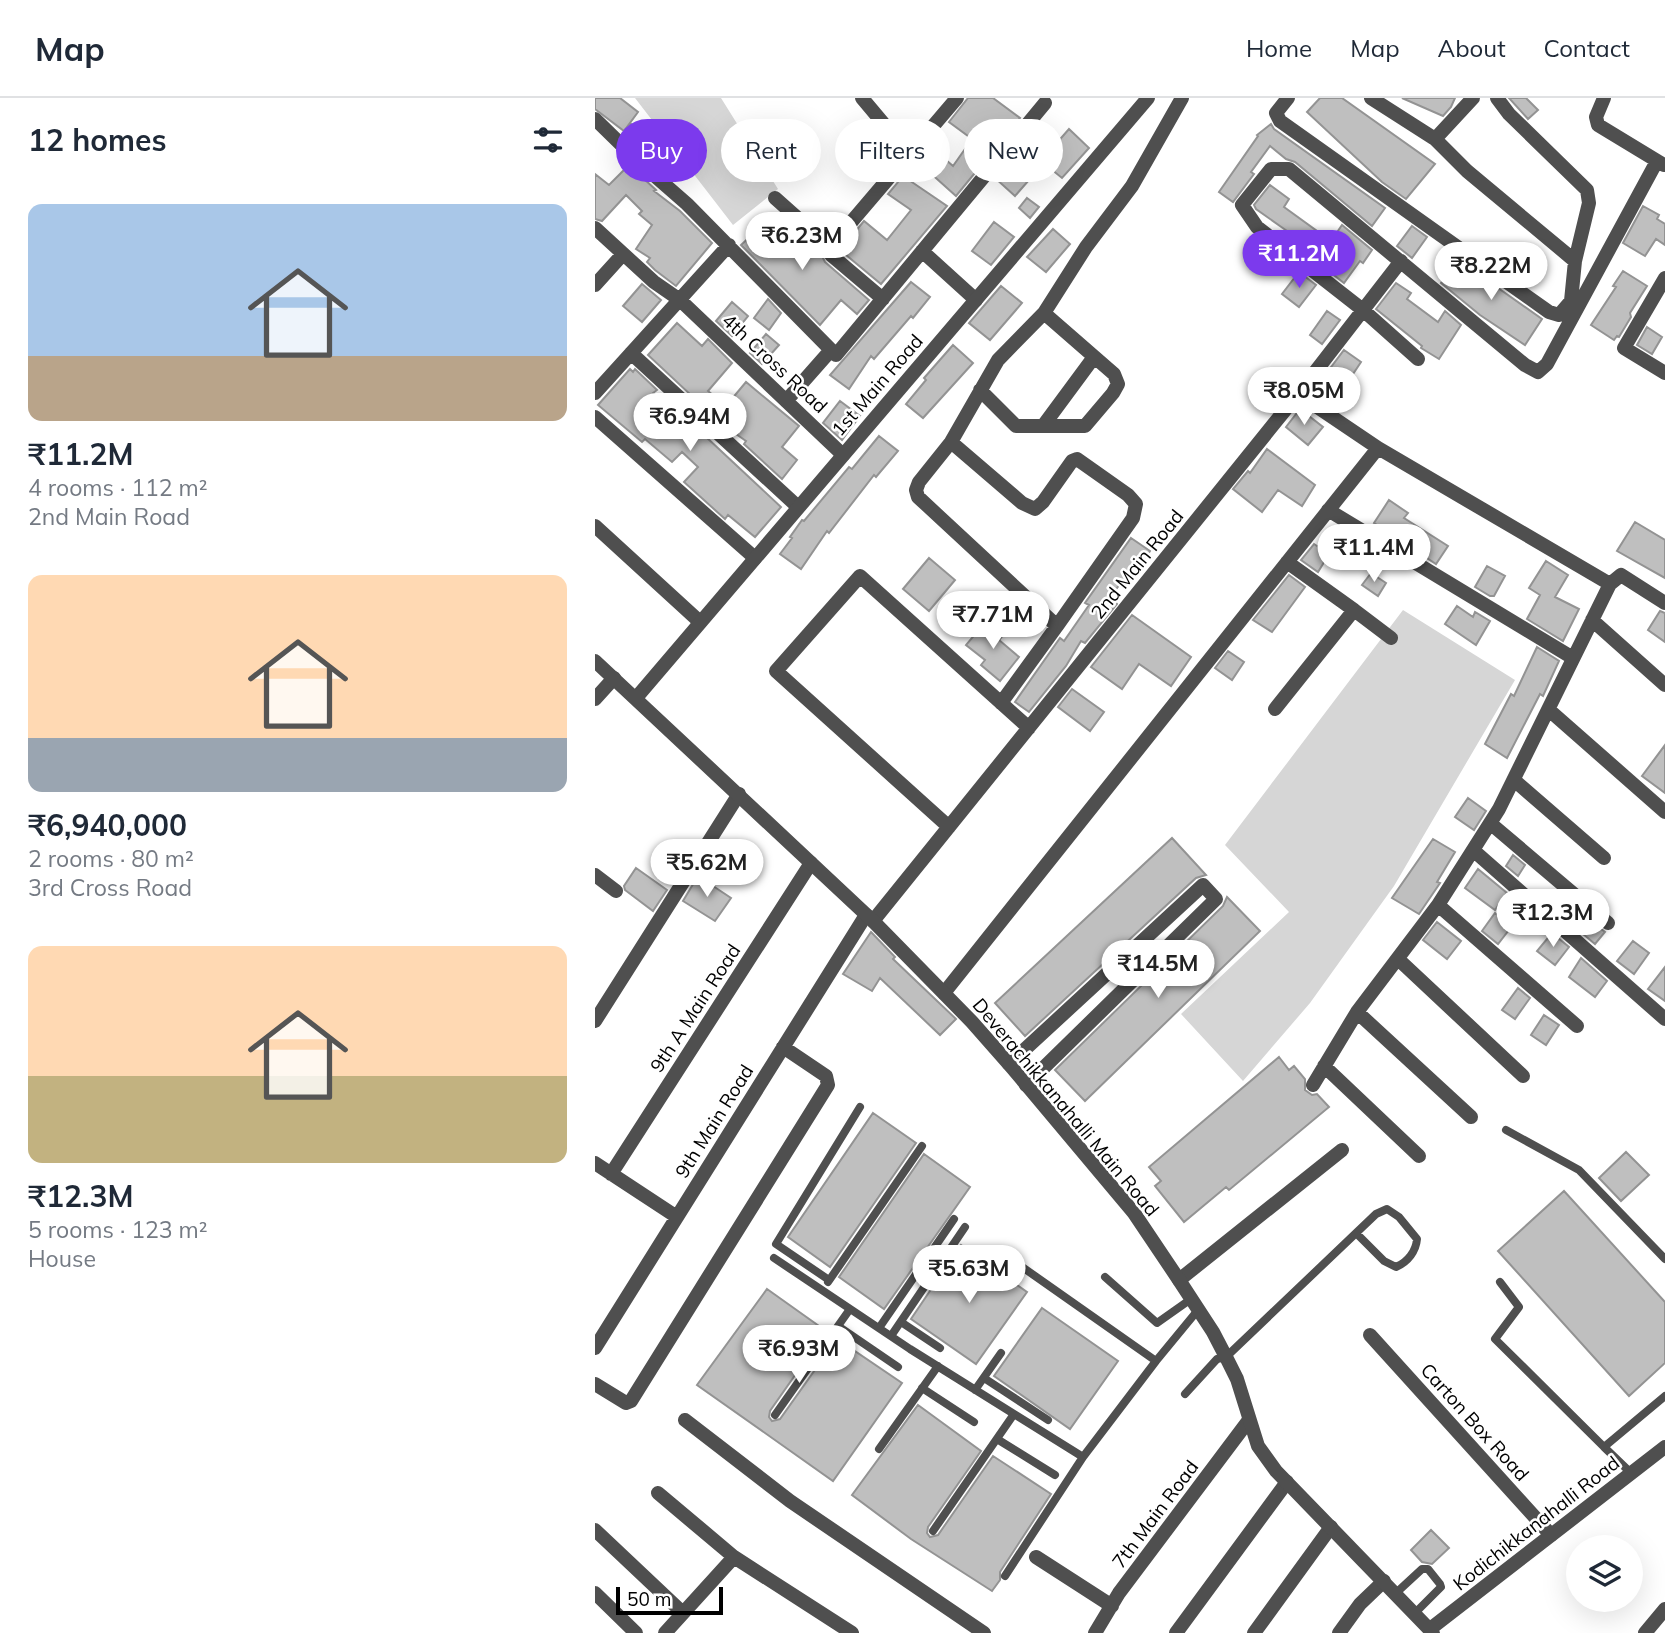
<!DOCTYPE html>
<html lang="en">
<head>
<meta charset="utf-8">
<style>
  body { margin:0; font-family:Mulish,sans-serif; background:#f2f2f3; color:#1f2937; height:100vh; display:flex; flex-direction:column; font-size:26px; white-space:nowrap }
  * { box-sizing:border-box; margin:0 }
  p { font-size:23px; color:#747a83 }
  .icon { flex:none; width:38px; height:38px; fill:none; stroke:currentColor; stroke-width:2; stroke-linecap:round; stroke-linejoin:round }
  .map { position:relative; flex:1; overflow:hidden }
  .sheet { display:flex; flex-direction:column; background:#fff; width:595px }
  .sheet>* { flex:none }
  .top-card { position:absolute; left:21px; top:21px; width:665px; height:63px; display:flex; gap:14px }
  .buttons { position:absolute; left:971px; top:1437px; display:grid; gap:14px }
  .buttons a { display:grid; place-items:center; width:77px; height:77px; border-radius:50%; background:#fff; box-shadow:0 7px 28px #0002; font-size:35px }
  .scale { position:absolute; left:21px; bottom:18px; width:107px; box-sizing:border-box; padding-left:7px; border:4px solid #000; border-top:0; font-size:19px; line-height:24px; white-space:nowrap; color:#000; -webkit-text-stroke:5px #fff; paint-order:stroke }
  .price { position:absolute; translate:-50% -60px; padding:0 16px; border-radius:24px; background:#fff; color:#222; font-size:23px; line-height:46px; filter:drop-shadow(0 2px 4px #0008) }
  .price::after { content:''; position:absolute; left:50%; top:42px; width:21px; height:16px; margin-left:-10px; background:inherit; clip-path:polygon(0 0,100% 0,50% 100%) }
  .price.active { background:#7c3aed; color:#fff }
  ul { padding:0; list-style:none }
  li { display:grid; align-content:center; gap:14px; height:371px; padding:0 28px }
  li span { display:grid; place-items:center; height:217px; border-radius:14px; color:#555 }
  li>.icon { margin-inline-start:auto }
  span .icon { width:126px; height:126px; fill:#fffc; stroke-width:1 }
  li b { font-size:30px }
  h2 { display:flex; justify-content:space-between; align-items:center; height:84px; padding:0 28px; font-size:30px }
  .tag { padding:0 24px; border-radius:32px; background:#fff; box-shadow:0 7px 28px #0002; font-size:24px; line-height:63px }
  .tag.active { background:#7c3aed; color:#fff }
  header { display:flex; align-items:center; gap:42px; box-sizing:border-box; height:98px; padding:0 35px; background:#fff; border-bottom:2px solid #e0e1e3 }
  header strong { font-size:33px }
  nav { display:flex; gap:38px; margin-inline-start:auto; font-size:24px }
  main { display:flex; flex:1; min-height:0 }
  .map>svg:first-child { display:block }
</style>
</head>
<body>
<header>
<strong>Map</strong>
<nav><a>Home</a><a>Map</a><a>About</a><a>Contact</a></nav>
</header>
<main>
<section class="sheet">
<h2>12 homes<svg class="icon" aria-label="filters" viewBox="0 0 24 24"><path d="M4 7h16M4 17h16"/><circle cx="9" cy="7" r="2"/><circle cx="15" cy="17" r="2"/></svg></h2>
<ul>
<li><span style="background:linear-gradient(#a9c7e8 70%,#b9a48a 0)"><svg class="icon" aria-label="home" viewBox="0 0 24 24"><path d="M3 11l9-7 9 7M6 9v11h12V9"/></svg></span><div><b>₹11.2M</b><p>4 rooms · 112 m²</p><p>2nd Main Road</p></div></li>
<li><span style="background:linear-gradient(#ffd9b3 75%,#9aa5b1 0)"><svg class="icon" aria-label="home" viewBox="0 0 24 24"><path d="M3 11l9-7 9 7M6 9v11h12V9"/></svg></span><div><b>₹6,940,000</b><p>2 rooms · 80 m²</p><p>3rd Cross Road</p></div></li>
<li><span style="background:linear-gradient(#ffd9b3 60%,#c2b280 0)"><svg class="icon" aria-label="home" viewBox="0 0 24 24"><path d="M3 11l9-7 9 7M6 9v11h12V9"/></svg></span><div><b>₹12.3M</b><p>5 rooms · 123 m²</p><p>House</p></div></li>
</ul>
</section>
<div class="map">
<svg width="1070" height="1535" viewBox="0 0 1070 1535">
  <rect width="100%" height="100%" fill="#fff"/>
  <path fill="#d6d6d6" d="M40,0H126L183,91L138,127Z
    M808,512L920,582L799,788L715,905L648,983L586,916L694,814L630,747Z"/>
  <path fill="#bfbfbf" stroke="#939393" stroke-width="2" d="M0,0H25L43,14L29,33L0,11Z
    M373,0H398L425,20L361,98L323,64L336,49L358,68L377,41L354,24Z
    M725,0H747L840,66L811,101L787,84L712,14Z
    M807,0H860L856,9L848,18Z
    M914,0H931L943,12L933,21Z
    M36,26L52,39L54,37L81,67L72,76L28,35Z
    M676,26L679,31L790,110L777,128L700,64L691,61L675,48L656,74L659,76L638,104L624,94L663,38L662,37Z
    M474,31L494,50L467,80L446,63Z
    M429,46L447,62L431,79L434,82L420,98L400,80Z
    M34,67L61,92L59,93L85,113L117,145L81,188L60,172L52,164L55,160L41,151L57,127L44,116L47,113L31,97L7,123L0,121V76L14,87Z
    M308,78L352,108L286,186L245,152L269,123L292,142L316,112L293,96Z
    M675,87L694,101L689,109L736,143L747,127L777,152L768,165L765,163L749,185L689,138L692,133L661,111L659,107Z
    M432,100L444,109L435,120L424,110Z
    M1048,108L1064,117L1062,121L1070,126V147L1061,141L1050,158L1028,145Z
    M183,118L210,148L213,145L226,156L230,164L274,202L262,216L246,202L225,227L146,147L159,135L162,138Z
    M399,124L419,139L396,167L377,153Z
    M817,128L832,139L817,160L802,148Z
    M458,131L475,146L451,174L432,159Z
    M862,161L947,221L930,247L885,217L846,185Z
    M1028,173L1052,188L1035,215L1036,219L1024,239L1022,238L1019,242L996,227L1021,189L1018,188Z
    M704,174L721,187L704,209L687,196Z
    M316,184L335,199L318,220L316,218L279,261L276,258L254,291L235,277Z
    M801,185L816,195L812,201L843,224L850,213L866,227L844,261L826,250L827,248L781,211Z
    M47,186L66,202L47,224L28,208Z
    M406,188L427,205L395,242L374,225Z
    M173,201L186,215L174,232L159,220Z
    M137,204L153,218L137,238L121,223Z
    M732,213L745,222L727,246L715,237Z
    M82,225L107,248L113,241L137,265L113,293L131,308L151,284L204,328L187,349L202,362L187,381L149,346L151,343L128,327L53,257Z
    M1052,229L1067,239L1057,256L1042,247Z
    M171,236L184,247L167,266L155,255Z
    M358,247L378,265L328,320L311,306L331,282L329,280Z
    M749,252L766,264L756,279L745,271L727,299L718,293Z
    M35,271L38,274L40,271L62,292L58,295L78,312L80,310L186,409L160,439L133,417L130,421L89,384L103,369L87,354L77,364L50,341L47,344L3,307Z
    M245,303L265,318L247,342L228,325Z
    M705,311L728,329L713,347L691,329Z
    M284,338L303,353L281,379L279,377L234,435L232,433L206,471L185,456L197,440L195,439L207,422L209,423L254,369L257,371Z
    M672,351L720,387L707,408L683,392L667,414L638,391L653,373L655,375Z
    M794,402L813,415L809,420L853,448L841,466L779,425Z
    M1040,424L1070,442V480L1022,453Z
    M536,440L555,453L545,468L541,465L516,498L522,506L490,545L486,543L471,568L434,614L420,604L465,540L469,543L494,507L490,505Z
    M719,446L734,456L723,474L706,462Z
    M334,460L360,482L334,513L308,491Z
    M951,463L973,477L960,499L984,511L968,543L932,521L945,497L934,490Z
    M892,468L910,478L899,498H895L880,489Z
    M776,475L791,485L783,498L767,487Z
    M694,477L710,489L677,534L658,522Z
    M862,508L878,519L880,514L895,523L881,547L850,526Z
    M1065,513L1070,515V544L1053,532Z
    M537,517L596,559L576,588L544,566L527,591L496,569Z
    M392,522L409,536L404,542L424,559L405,583L386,567L390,562L371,547Z
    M942,549L964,563L948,598L945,596L912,660L890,646L916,596L919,598Z
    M633,553L649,564L637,582L620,570Z
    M477,591L509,614L495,633L463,609Z
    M1070,647V695L1047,678Z
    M873,700L891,713L879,732L860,719Z
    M577,740L611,777L601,780L430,938L400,905Z
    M838,741L860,754L842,784L845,785L824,816L797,800Z
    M918,757L930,767L923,778L911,768Z
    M41,770L72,792L58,813L30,792L29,788Z
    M883,771L912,795L900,812L870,790Z
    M103,778L136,800L120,823L88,803Z
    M632,799L665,833L490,1003L460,972L628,808Z
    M900,815L917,828L903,846L887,833Z
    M842,824L866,843L852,861L828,842Z
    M998,825L1010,834L1000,846L988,836Z
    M276,834L300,859L298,861L361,921L345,937L285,880L277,893L248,876Z
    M957,835L974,849L960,867L942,853Z
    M1038,843L1054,855L1039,876L1022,863Z
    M986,860L1012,883L1000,899L974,879Z
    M1070,869V903L1053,891Z
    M923,890L935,900L920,921L907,912Z
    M949,917L964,927L951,947L936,937Z
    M684,959L694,972L699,968L710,981V992L717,997L722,996L734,1009L634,1092L631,1089L589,1124L560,1088L566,1083L554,1069Z
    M278,1015L321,1045L235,1169L193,1139Z
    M1031,1054L1054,1077L1026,1103L1004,1080Z
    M329,1056L375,1089L289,1211L244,1179Z
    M969,1093L1070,1204V1265L1034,1298L903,1153Z
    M366,1147L432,1194L381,1266L316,1221Z
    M172,1191L231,1233L175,1313L174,1319L177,1323L185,1321L242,1241L307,1285L238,1383L102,1287Z
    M447,1210L523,1263L475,1331L399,1278Z
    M323,1307L386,1353L333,1429L332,1435L335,1439L343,1437L398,1358L456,1396L405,1474V1482L397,1493L316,1441L257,1397Z
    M836,1432L854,1450L837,1466L827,1464L816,1452Z"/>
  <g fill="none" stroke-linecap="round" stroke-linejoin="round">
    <path stroke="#4f4f4f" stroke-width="8" d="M911,1032L984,1072L1070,1161
      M403,1152L561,1263
      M179,1160L315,1251L488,1359L561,1263L603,1212
      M510,1179L562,1225L596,1201
      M234,1182L181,1146L265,1009
      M233,1184L327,1048
      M905,1184L924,1209L900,1241L1009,1349
      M306,1224L345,1250
      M243,1228L303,1269
      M284,1230L359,1121
      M296,1238L370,1129
      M389,1280L453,1322
      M327,1290L379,1324
      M380,1292L406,1255
      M590,1296L622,1261L631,1259L781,1116L792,1111L804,1119L822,1141C821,1153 813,1164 801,1169L789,1163L761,1135
      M180,1317L255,1211
      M402,1341L460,1377
      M284,1351L343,1268
      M1036,1375L1009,1349L1070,1298
      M338,1433L419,1316
      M410,1478L488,1359
      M801,1495L827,1471H833L845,1486L846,1489L820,1515"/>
    <path stroke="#4f4f4f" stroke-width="14" d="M267,0L314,56
      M693,0L681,15L685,23L954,214L964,217L976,203L980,163L994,105L992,92L914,16L902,0
      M776,0L840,41L872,73L980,163
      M1009,0L1001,19L1003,27L1069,67
      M0,21L44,64L92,106L241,257L450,5
      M840,41L878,0
      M180,100L235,149
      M0,130L59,184L85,202L248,357
      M327,153L381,202
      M1070,180L1029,250L1070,275
      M0,187L28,156
      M288,201L236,157L235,149L362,0
      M36,255L203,409
      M823,261L768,212L662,129L647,107L676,71H694L930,267L943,274L952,266L1062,63
      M385,292L421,328H490L518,295L523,286L519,276L449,215
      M0,295L134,147
      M703,296L783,350L1015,486
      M191,303L236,252
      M0,319L160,460
      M448,328L499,259
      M356,344L427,405L440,411L448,404L477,363L482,361L533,397L541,406L538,420L462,528L323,399L321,392L324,384L356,344L403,262L449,215L491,149L537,88L587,0
      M733,412L978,560
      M0,428L105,524
      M759,512L796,540
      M997,522L1070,587
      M0,601L19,580
      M406,605L462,528
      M680,611L759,512L692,464
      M954,612L1070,714
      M919,682L1009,760
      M895,725L1013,825
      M354,729L181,573L265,478L434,630
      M878,752L1070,921
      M0,777L21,793
      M843,807L982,928
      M278,823L703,296L806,163
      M803,861L928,978
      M349,895L783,350
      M762,914L876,1019
      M0,923L144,696
      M414,966L608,787L621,801L431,987
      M729,968L824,1058
      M718,987L762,914L843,807L904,711L1015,486L1026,477L1070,505
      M0,1065L82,1119
      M16,1076L216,765
      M584,1182L747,1052
      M775,1237L956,1437
      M0,1250L271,817
      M0,1286L31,1305L36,1303L233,987L231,978L188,949
      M90,1322L195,1403L389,1535
      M63,1395L139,1459L257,1535
      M0,1432L88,1515
      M441,1459L517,1508
      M0,1495L41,1535
      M70,1535L139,1459
      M500,1535L524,1495L654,1322
      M581,1535L692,1384
      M659,1535L736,1429
      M744,1535L765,1506L789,1483
      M1050,1535L1070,1511"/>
    <path stroke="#4f4f4f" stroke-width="14" d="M0,563L278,823L377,924L414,966L539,1115L584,1182L618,1234L631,1259L642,1281L663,1348L681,1373L838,1535
      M41,600L553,0
      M835,1531L1070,1349"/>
  </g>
  <g text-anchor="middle" stroke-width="5" stroke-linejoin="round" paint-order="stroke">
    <g font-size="19" fill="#000" stroke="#fff">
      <text transform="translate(180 265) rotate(43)" y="7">4th Cross Road</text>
      <text transform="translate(282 287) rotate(-49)" y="7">1st Main Road</text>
      <text transform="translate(542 466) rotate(-51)" y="7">2nd Main Road</text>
      <text transform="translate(100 910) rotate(-57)" y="7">9th A Main Road</text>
      <text transform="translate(471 1009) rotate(50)" y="7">Deverachikkanahalli Main Road</text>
      <text transform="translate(119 1023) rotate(-58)" y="7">9th Main Road</text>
      <text transform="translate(880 1324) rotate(48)" y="7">Carton Box Road</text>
      <text transform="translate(560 1416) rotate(-53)" y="7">7th Main Road</text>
      <text transform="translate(941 1425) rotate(-38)" y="7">Kodichikkanahalli Road</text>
    </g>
  </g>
</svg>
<div class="buttons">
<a><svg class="icon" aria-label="layers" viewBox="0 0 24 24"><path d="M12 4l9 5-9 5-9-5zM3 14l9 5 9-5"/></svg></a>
</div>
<div class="scale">50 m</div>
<b class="price" style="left:207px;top:174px">₹6.23M</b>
<b class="price active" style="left:704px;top:192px">₹11.2M</b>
<b class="price" style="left:896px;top:204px">₹8.22M</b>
<b class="price" style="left:709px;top:329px">₹8.05M</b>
<b class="price" style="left:95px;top:355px">₹6.94M</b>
<b class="price" style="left:779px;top:486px">₹11.4M</b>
<b class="price" style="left:398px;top:553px">₹7.71M</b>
<b class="price" style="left:112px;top:801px">₹5.62M</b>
<b class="price" style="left:958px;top:851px">₹12.3M</b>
<b class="price" style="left:563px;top:902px">₹14.5M</b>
<b class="price" style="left:374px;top:1207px">₹5.63M</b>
<b class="price" style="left:204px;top:1287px">₹6.93M</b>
<div class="top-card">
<a class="tag active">Buy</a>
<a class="tag">Rent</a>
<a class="tag">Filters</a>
<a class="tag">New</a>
</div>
</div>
</main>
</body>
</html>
